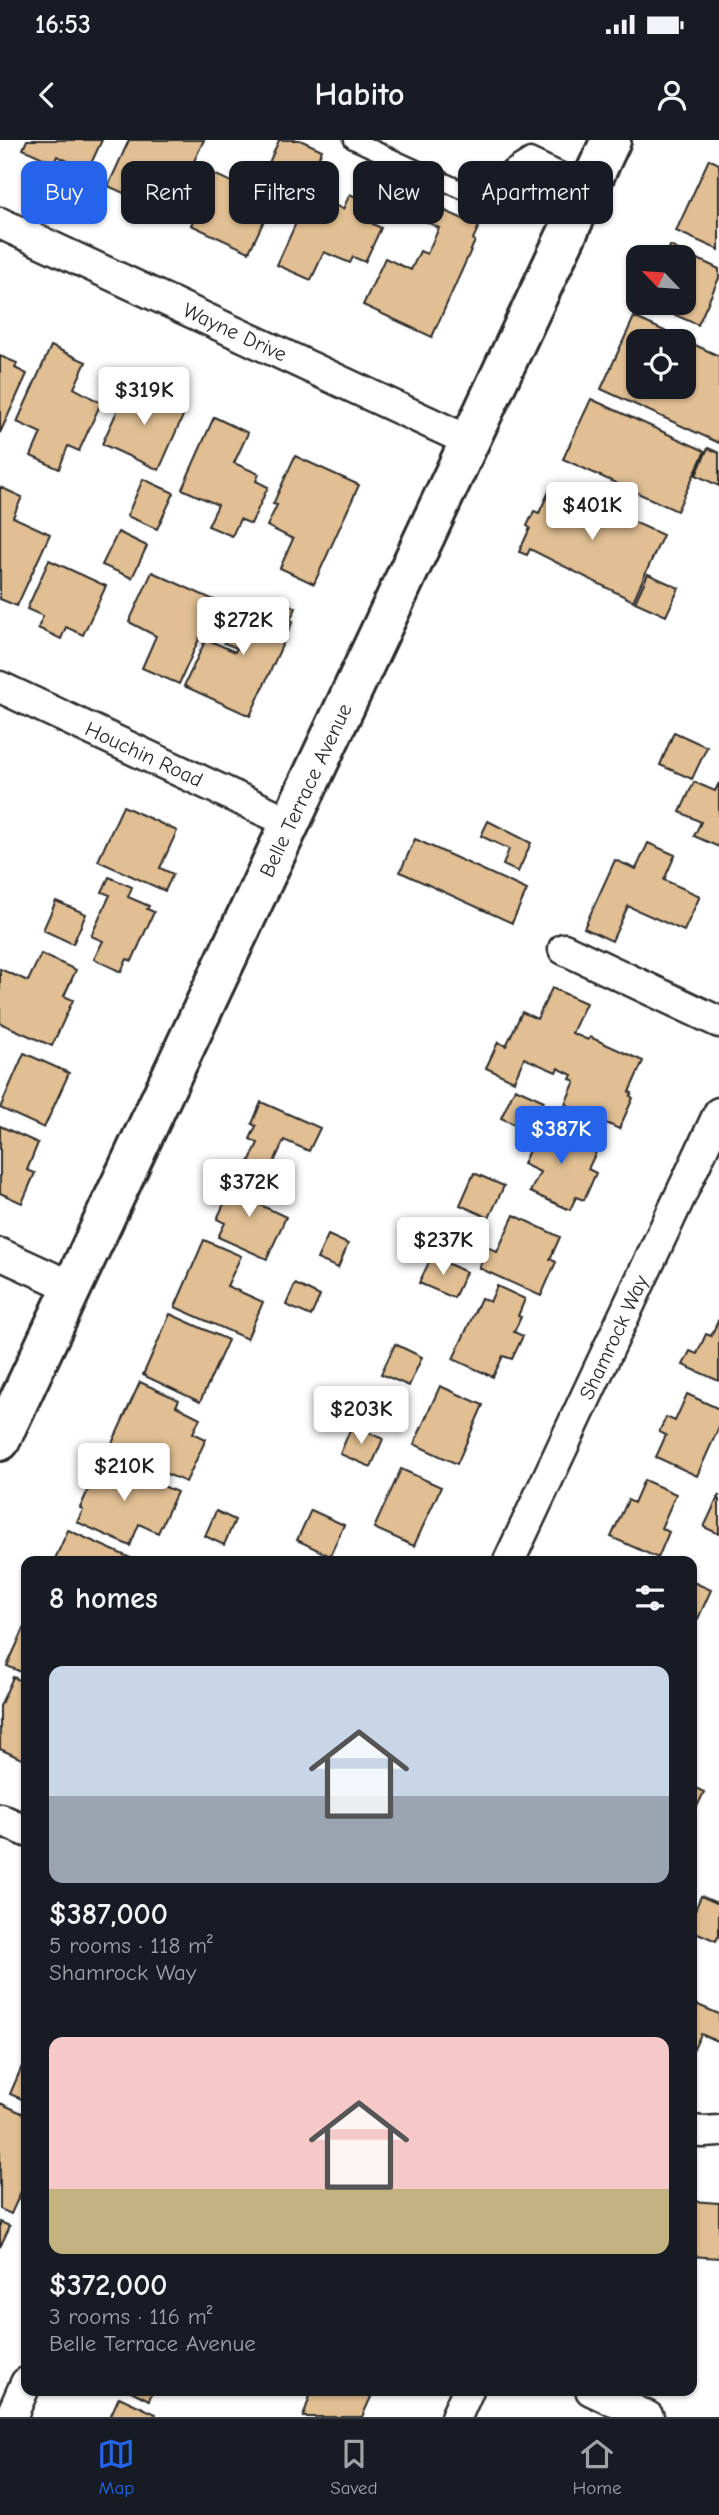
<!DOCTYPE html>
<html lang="en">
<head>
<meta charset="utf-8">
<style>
  body { margin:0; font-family:"Comic Neue",sans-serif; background:#20242c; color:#f1f3f6; height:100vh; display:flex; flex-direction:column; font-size:26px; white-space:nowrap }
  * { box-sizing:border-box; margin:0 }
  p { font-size:23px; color:#9ea1a6 }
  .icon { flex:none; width:38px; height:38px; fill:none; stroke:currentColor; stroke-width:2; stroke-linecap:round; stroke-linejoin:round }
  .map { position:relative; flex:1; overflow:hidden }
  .details { position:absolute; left:21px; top:1416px; width:676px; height:840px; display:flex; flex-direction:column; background:#171b24; border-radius:14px; box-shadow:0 2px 5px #0004 }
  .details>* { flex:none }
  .guide { position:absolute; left:21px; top:21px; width:677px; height:63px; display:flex; gap:14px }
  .needle { width:46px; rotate:295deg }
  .buttons { position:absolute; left:626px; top:105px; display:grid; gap:14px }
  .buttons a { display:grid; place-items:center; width:70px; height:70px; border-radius:14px; background:#171b24; box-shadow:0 2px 5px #0004; font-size:35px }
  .price { position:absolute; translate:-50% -60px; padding:0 16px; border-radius:7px; background:#fff; color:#222; font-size:23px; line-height:46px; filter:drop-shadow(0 2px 4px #0008) }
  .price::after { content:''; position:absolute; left:50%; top:42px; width:21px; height:16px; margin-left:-10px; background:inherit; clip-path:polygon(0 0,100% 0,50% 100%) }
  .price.on { background:#2563eb; color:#fff }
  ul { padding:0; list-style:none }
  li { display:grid; align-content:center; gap:14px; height:371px; padding:0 28px }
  li span { display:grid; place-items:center; height:217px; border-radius:14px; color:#555 }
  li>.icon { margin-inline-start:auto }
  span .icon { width:126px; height:126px; fill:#fffc; stroke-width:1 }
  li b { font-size:30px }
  h2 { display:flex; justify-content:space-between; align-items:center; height:84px; padding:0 28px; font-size:30px }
  .chip { padding:0 24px; border-radius:14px; background:#171b24; box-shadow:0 2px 5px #0004; font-size:24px; line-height:63px }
  .chip.on { background:#2563eb; color:#fff }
  .status { display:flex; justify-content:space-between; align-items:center; height:49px; padding:0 35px; background:#171b24; direction:ltr }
  .status svg { height:19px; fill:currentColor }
  header { display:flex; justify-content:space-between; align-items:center; height:91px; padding:0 28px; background:#171b24; font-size:32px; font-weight:800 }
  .tab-bar { display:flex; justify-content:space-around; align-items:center; height:98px; border-top:2px solid #363941; background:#171b24; font-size:19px; color:#9ea1a6 }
  .tab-bar a { display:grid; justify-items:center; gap:4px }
  .tab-bar .on { color:#2563eb }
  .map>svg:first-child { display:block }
</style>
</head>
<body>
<div class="status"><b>16:53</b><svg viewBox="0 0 49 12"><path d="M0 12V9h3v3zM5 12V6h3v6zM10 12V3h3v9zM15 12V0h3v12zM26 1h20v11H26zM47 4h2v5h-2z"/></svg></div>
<header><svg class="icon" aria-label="back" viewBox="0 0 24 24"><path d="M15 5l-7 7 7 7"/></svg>Habito<svg class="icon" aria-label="person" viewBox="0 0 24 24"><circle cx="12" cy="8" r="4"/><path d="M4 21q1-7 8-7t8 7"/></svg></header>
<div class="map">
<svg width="719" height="2277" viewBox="0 0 719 2277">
  <rect width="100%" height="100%" fill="#fff"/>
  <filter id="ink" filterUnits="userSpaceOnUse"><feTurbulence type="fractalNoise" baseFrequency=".0143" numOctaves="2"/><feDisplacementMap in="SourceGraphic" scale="14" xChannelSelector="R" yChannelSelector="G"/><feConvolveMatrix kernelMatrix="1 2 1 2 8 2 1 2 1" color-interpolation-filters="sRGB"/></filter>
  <g filter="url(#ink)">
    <path fill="#e1bf93" stroke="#2b2b2b" stroke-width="2" fill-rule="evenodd" d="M27,0H102L88,30L57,16L54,23L23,9Z
      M129,0H204L187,36L161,24L144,62L108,46Z
      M279,0H300L322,10L302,55L274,43L267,59L273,62L249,112L191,85L214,34L238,45L248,24L265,32Z
      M709,19L719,24V110L676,91Z
      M309,54L343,69L350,54L372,65L365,80L381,88L365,122L353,117L350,123L324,112L311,140L277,125Z
      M434,66L479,86L473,99L475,101L432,197L363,165L385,118L411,130L420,111L427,114L439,88L427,82Z
      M670,106L719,129V138L698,185L648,163H684V117H665Z
      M634,177L719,216V303L601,249ZM639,201H684V247H639Z
      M51,206L86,222L74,248L101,263L79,311L68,306L59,329L31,316L41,293L17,282Z
      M0,216L17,223L15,228L27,234L0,293Z
      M130,243L186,269L159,330L102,304Z
      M591,259L705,311L677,371L563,319Z
      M214,277L248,293L234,323L259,334L256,341L268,347L251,384L240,379L232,396L208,386L218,365L182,349Z
      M708,308L719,313V346L696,335Z
      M295,316L359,345L314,444L280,428L293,399L267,386L277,365L273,364Z
      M143,339L174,353L157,389L127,376Z
      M552,345L663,395L633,461L530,409L527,415L519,412L530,388L527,386L534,371L539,373Z
      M0,347L22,357L13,377L50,394L17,466L0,459Z
      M118,392L147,406L132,438L102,425Z
      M49,420L106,446L83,495L66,487L61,499L38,488L43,476L27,469Z
      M152,432L216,461L179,544L142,528L156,496L129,482Z
      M648,434L679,448L666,476L635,462Z
      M266,454L296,468L290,480L293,481L250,576L184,546L206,499L235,512L237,508L224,503L237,474L250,480L257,464L262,466Z
      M674,592L707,607L692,639L660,625Z
      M694,642L715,651L719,643V707L694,696L701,682L680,672Z
      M123,666L177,691L160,728L173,734L165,751L98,721Z
      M488,681L531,703L518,732L503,725L509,709L481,696Z
      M415,699L527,750L512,783L400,732Z
      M648,703L675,715L664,740L700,756L684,791L628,766L612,801L584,788L615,720L636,729Z
      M109,737L132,747L128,757L149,766L147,769L154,772L132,821L127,819L121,832L94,819L103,801L91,796L110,755L102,752Z
      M56,761L86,774L73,804L43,790Z
      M41,814L76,830L64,856L73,860L52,906L0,883V829L28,841Z
      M552,848L586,863L572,893L588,900L590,897L643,921L629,952L632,953L630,956L633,958L619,989L565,964L575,941L570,939L572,935L558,928L556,932L524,918L514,941L486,928L498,902L506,906L522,872L537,879Z
      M24,913L69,933L44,988L0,968Z
      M515,948L544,961L529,991L501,978Z
      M261,962L320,988L309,1011L284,1000L270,1031L249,1022L258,1003L250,999L256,986L252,984Z
      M540,985L557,993L559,987L599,1006L588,1029L596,1033L584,1060L576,1057L570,1070L530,1052L540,1032L523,1024Z
      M0,986L38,1003L27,1030L35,1033L22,1063L0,1053Z
      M239,1031L261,1041L252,1061L286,1077L267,1119L218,1097L225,1083L217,1079Z
      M474,1033L504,1046L489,1078L460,1065Z
      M514,1075L560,1097L550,1119L556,1122L541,1156L479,1128L488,1107L497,1112Z
      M328,1095L348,1104L338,1128L317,1119Z
      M204,1100L241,1116L227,1146L263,1162L247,1199L175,1167Z
      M432,1116L466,1132L454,1158L419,1143Z
      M295,1144L320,1156L311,1176L286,1165Z
      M497,1146L525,1159L518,1176L521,1177L514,1192L523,1196L512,1219L503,1216L493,1237L453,1219L481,1158L490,1162Z
      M170,1174L228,1200L200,1262L143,1235Z
      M719,1179V1241L683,1225L690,1211L697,1214L706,1194L711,1196Z
      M395,1204L422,1217L409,1246L381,1234Z
      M140,1242L179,1260L176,1266L200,1278L193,1293L206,1299L186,1342L109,1310Z
      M440,1246L483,1265L457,1324L414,1304Z
      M687,1254L719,1269V1287L697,1336L656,1317L666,1295L659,1292L666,1277L675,1281Z
      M352,1285L383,1299L371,1327L340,1314Z
      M102,1319L177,1352L158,1393L139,1384L130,1406L77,1382L83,1370L80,1368Z
      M401,1329L441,1347L414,1406L374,1388Z
      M644,1340L676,1354L661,1388L669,1392L658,1418L611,1397L628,1360L634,1363Z
      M719,1355V1394L704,1387Z
      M311,1370L344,1385L330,1416L297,1400Z
      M216,1371L235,1380L224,1405L205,1396Z
      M68,1390L137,1421H54Z
      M691,1441L711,1450L697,1481L691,1478Z
      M26,1484V1534L7,1526Z
      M13,1537L26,1543V1621L0,1609V1566Z
      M691,1646L704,1652L695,1671L691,1669Z
      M701,1756L719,1764V1795L716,1801L691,1790V1779Z
      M691,1862L719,1874V1902L701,1894L691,1915Z
      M26,1917V1961L10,1954Z
      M0,1963L26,1975V2041L11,2074L0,2069Z
      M691,2061L719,2063V2118L691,2116Z
      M0,2082L10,2086L0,2107Z
      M129,2250H153L149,2260Z
      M312,2250H358L371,2257L362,2277H303Z
      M119,2257L156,2274L155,2277H110Z"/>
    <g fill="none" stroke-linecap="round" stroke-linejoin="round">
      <defs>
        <path id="lane" d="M353,0L471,54L530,17L590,45"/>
        <g id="street">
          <path id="s1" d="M0,83L469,301"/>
          <path id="s2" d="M0,547L289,682"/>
          <path d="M564,809L719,882"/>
          <path d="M0,1114L72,1147"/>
          <path id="s3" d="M509,1421L719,973"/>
          <path d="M0,1679L26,1691"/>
          <path d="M691,1991L704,1992L719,1991"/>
          <path d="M591,2250L648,2277"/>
          <path d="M11,2277L26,2243"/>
          <path d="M456,2277L468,2250"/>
        </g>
        <g id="secondary">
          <path id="s4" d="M0,1301L611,0"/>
        </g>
      </defs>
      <use href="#lane" stroke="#2b2b2b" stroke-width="21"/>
      <use href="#street" stroke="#2b2b2b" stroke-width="35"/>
      <use href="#secondary" stroke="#2b2b2b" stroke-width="44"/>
      <use href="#lane" stroke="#fff" stroke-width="16"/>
      <use href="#street" stroke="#fff" stroke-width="30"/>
      <use href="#secondary" stroke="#fff" stroke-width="38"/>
    </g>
  </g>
  <g text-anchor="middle" stroke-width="7" stroke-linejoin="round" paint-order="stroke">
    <g font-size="21" fill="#2b2b2b" stroke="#fff">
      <text dy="7" stroke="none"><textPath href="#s1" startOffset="259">Wayne Drive</textPath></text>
      <text dy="7" stroke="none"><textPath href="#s2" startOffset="159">Houchin Road</textPath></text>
      <text dy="7" stroke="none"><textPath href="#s4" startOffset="719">Belle Terrace Avenue</textPath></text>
      <text dy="7" stroke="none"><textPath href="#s3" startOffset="247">Shamrock Way</textPath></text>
    </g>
  </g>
</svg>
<div class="buttons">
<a><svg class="needle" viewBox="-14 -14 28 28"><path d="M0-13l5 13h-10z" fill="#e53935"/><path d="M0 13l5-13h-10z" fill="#9ea1a6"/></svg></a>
<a><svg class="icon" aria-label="locate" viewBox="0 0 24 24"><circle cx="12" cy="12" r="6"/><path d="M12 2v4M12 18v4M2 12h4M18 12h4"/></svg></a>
</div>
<b class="price" style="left:144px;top:287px">$319K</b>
<b class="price" style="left:592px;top:402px">$401K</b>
<b class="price" style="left:243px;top:517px">$272K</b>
<b class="price on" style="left:561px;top:1026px">$387K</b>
<b class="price" style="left:249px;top:1079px">$372K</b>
<b class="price" style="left:443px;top:1137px">$237K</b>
<b class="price" style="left:361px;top:1306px">$203K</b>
<b class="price" style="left:124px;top:1363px">$210K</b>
<div class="guide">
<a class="chip on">Buy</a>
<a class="chip">Rent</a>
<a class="chip">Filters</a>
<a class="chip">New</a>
<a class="chip">Apartment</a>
</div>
<section class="details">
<h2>8 homes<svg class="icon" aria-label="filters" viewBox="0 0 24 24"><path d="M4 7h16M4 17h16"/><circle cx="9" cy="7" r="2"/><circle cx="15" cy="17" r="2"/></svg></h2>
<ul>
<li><span style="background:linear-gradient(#c9d6e8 60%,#9aa5b1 0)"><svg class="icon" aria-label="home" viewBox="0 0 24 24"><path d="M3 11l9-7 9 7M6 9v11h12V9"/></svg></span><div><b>$387,000</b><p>5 rooms · 118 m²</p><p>Shamrock Way</p></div></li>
<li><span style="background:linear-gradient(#f6c9c9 70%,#c2b280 0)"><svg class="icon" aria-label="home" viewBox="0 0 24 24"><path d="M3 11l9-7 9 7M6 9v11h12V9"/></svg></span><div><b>$372,000</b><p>3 rooms · 116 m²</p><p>Belle Terrace Avenue</p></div></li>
</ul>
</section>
</div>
<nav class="tab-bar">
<a class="on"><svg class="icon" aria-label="map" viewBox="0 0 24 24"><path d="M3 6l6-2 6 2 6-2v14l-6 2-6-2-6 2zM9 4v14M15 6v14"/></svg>Map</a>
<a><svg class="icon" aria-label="saved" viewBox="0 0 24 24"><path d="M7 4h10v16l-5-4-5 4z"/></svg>Saved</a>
<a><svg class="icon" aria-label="home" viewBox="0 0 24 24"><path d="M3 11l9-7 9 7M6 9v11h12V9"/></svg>Home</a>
</nav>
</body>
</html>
